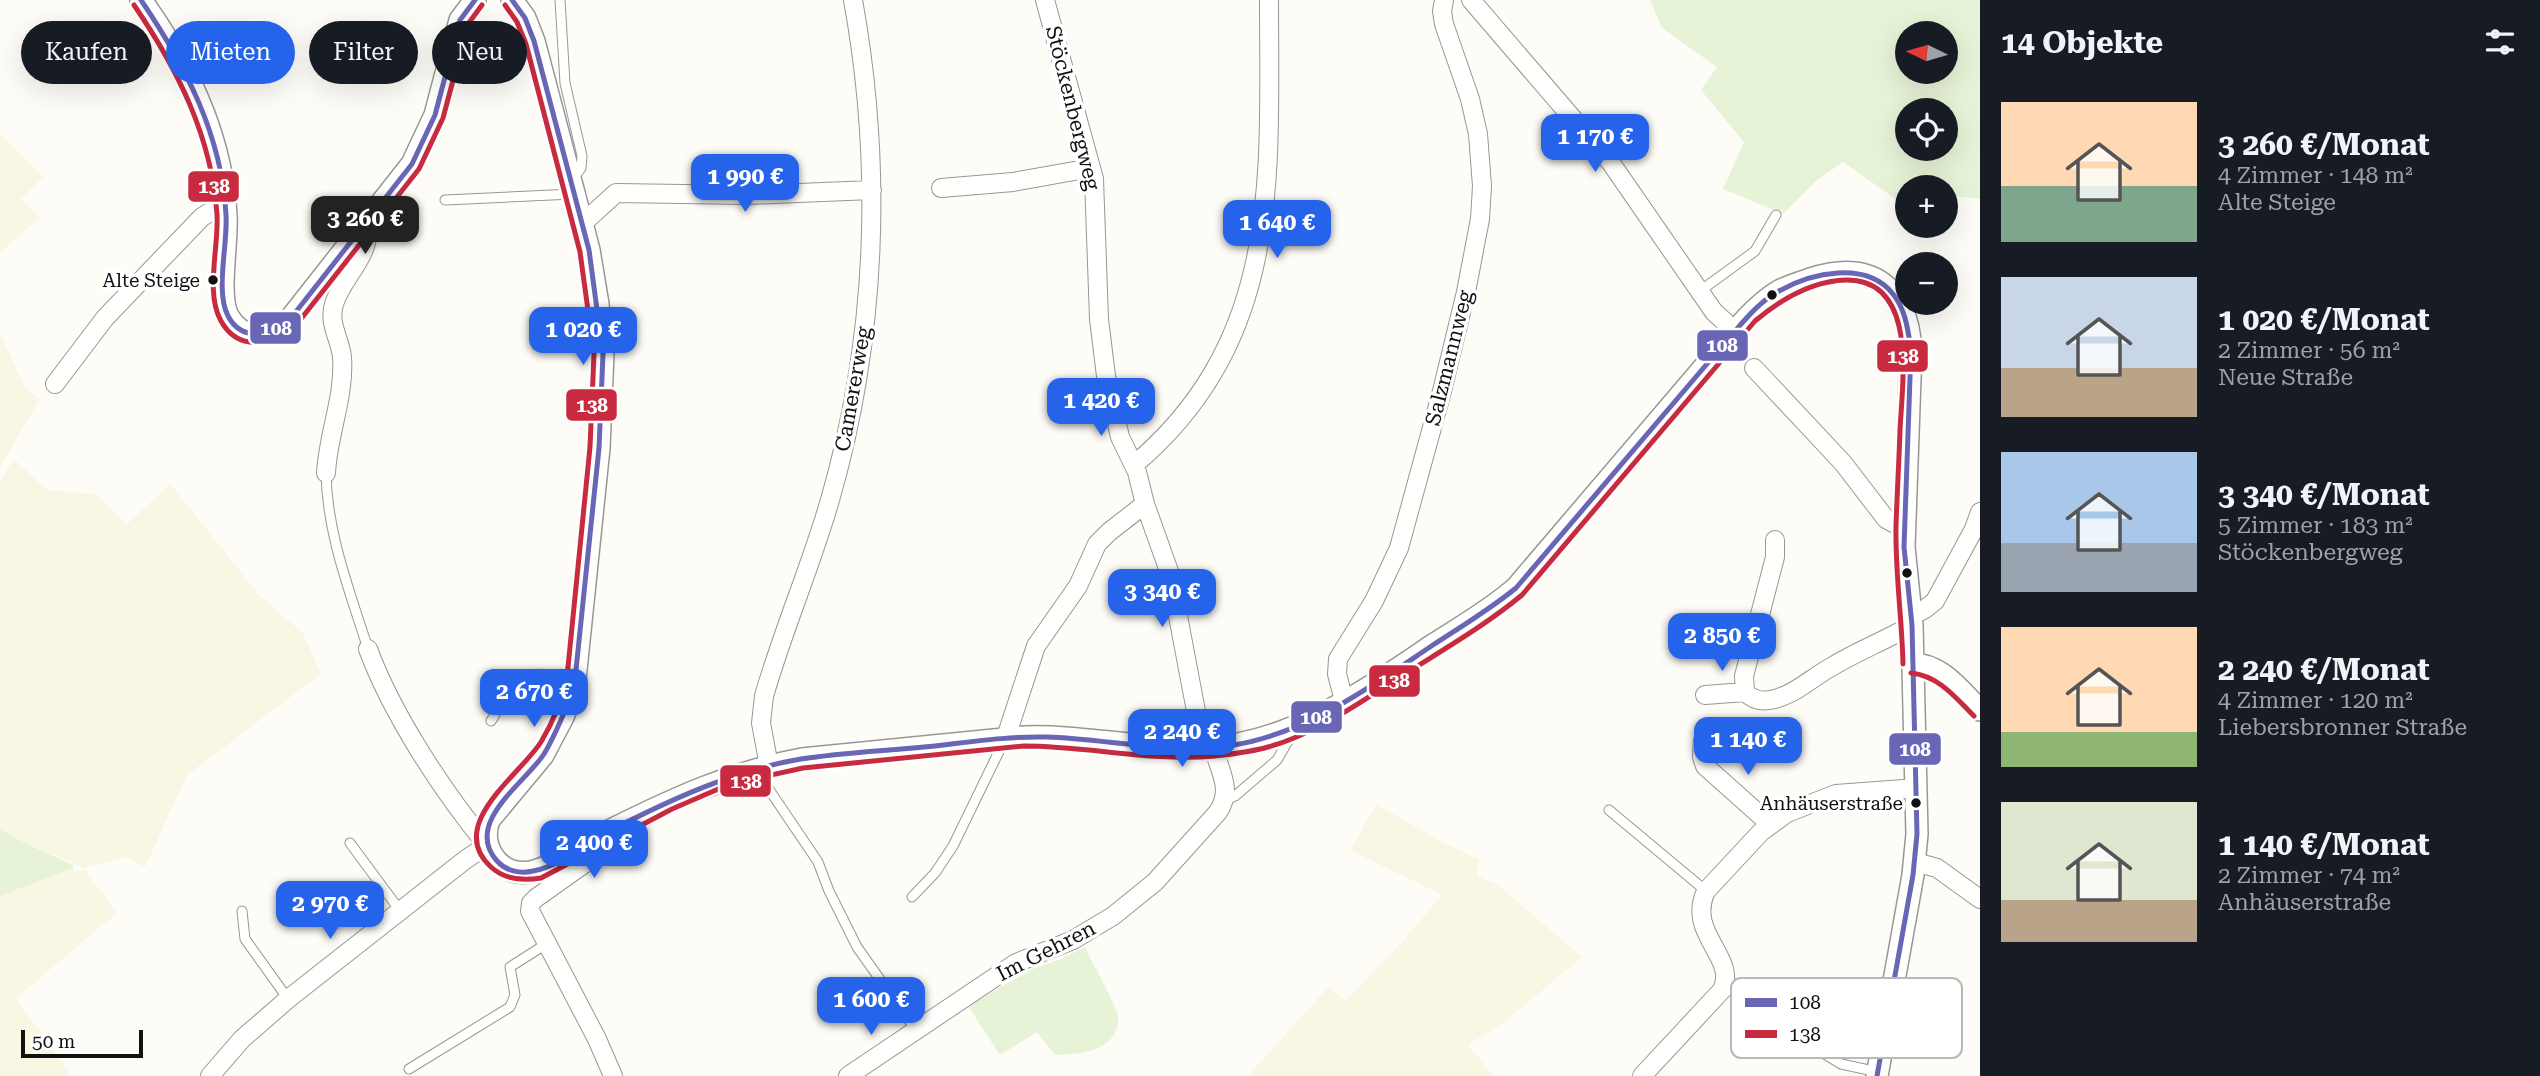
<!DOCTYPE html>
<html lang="de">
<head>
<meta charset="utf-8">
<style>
  body { margin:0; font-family:"Roboto Serif",serif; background:#20242c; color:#f1f3f6; height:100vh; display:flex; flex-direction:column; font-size:26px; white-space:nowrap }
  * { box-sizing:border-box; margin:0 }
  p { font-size:23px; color:#9ea1a6 }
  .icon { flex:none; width:38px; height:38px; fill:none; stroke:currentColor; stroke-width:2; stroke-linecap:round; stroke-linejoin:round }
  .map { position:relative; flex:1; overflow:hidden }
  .details { display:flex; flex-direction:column; background:#171b24; width:560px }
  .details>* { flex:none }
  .guide { position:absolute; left:21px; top:21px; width:665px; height:63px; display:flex; gap:14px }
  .needle { width:46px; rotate:275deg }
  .buttons { position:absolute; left:1895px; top:21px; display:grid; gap:14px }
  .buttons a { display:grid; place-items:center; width:63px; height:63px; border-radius:50%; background:#171b24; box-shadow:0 7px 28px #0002; font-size:35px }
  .scale { position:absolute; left:21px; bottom:18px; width:122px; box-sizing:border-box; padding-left:7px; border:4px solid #111; border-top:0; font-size:19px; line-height:24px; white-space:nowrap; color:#111; -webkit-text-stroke:5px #fff; paint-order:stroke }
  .price { position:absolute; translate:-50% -60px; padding:0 16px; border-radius:14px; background:#2563eb; color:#fff; font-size:23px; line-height:46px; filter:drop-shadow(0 2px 4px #0008) }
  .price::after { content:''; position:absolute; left:50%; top:42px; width:21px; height:16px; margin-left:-10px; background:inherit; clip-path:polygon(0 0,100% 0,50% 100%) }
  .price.selected { background:#222; color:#fff }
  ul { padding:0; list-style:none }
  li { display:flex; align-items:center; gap:21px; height:175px; padding:0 21px }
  li span { display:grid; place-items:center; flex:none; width:196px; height:140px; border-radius:0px; color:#555 }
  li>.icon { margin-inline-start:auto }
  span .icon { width:84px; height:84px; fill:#fffc; stroke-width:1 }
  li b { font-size:30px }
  h2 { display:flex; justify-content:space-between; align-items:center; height:84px; padding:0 21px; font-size:30px }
  .chip { padding:0 24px; border-radius:32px; background:#171b24; box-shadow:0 7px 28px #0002; font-size:24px; line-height:63px }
  .chip.selected { background:#2563eb; color:#fff }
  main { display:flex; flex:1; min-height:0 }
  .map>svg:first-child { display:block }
</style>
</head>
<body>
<main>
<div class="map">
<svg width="1980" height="1076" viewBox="0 0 1980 1076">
  <rect width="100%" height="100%" fill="#fdfcf7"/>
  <path fill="#f9f7e4" d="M0,134L43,177L21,199L40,218L0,252Z
    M0,333L25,387L40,399L0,467Z
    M14,459L47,490L95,494L127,524L170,484L259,595L303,633L321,674L187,775L145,867L126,857L84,868L21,841L0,829V481Z
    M1376,804L1444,843L1479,859L1477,876L1498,885L1582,957L1507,1020L1468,1045L1494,1076H1248L1329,986L1345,1001L1402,942L1442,895L1350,850Z
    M73,868L74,871L85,870L117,913L16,998L72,1076H0V896Z"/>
  <path fill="#e7f3d7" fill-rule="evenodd" d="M1650,0H1980V199L1953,196L1946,206V187H1908L1907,207L1843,162L1817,180L1783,214L1723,189L1744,142L1701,90L1717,67L1662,28ZM1908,33H1946V72H1908ZM1908,110H1946V149H1908Z
    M0,829L21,841L73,865V868L0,896Z
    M1085,947C1090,959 1118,1008 1118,1017C1120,1051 1079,1055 1055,1055L1037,1032L1000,1055L968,1006L1030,970L1061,959Z"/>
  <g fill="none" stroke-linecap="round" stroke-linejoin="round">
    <defs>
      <path id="service" d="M560,0L565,83L582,156L581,168L573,179
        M445,200L573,194
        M1700,291L1755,251L1776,215
        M326,473C327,534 350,592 368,649
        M491,721C498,712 500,700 507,691C524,666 551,675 576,679
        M758,769L766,785L818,862L829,891L857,947L915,1029
        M1224,801L1235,796L1277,760L1295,729
        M1609,810L1706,891
        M350,843L401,912
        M912,897L935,873L953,846L1005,739
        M242,911L245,939L288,999
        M1813,1047L1841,1064L1878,1072
        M409,1069L510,1007L515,995L510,967L546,944"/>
      <path id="minor" d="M1045,0L1094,179L1099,319L1106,376L1120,437L1137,472L1145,504L1170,574L1203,748
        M1471,0L1611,163L1714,312L1735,331
        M941,188L1013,182L1091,168
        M583,223L616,193L748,195L872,190
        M1754,368L1843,463L1886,519L1904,529
        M55,384L105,318L202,217L225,203
        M1134,465C1283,339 1269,176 1269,0
        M326,473C328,434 345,396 342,357C340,338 328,324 334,304C343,275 374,254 366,222
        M1775,540V557L1744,676L1745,692C1752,699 1759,702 1770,700C1794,696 1812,677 1833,666C1858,651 1886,640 1912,625
        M1911,616L1925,609L1935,601L1974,529L1980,512
        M1705,695L1745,692
        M1344,701L1337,674L1338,659L1374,601L1399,548L1442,391L1466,292L1480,219L1482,186L1478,134L1470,99L1444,24L1442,11L1444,0
        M1006,737L1036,646L1078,586L1097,544L1109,532L1145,504
        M1703,741L1702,757L1705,766L1770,824
        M769,766L761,723L764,696C783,630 811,566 830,500C877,337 883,166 853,0
        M594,839L591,859L536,898L531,903L530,911L597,1039L613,1076
        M1915,862L1937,868L1980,899
        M210,1076L242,1039L288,999L465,860L487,845C443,792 392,714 368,649
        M848,1076L1016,963L1073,940L1113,916L1155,882L1218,812C1233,789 1220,772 1213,747
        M1642,1076L1722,990C1738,957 1686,934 1706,891L1761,832L1787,813L1836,794L1917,788"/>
      <path id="tertiary" d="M141,0C187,64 222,136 226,215C228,242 217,295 228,316C244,344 272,337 291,318L412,164L435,115L460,20L475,0
        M512,0L525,18L534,41L589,250L598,304L603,354L599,448L574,689L563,717L543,755L489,820C479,848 500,877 530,872C553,868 589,841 611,830C675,798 732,772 802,759L1024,737C1084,735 1144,750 1204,748C1291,744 1363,692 1433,645C1461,627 1491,610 1516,588L1735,331C1748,316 1762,301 1779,291C1789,286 1799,283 1810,279C1871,259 1907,286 1911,350L1904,547L1912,625L1917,834L1913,875L1877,1076
        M1912,664C1942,664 1960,691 1980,710"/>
    </defs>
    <use href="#service" stroke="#979795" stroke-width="11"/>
    <use href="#minor" stroke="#979795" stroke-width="20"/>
    <use href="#tertiary" stroke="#979795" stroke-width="24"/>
    <use href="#service" stroke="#fffffe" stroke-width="9"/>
    <use href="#minor" stroke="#fffffe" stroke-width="18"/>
    <use href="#tertiary" stroke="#fffffe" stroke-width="21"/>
    <defs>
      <path id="bus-1" d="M141,0C185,65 222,135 226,215C228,244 215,291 228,316C243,344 272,334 291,318L412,164L435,115L460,20L475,0
        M512,0L525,18L534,41L589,250L603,354L599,448L574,689C565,711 556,734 544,754C525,783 463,823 497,861C506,871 520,874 533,871C561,866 587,842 613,829C672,799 735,770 801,759C841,753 883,751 924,747C964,743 1006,736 1047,737C1109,739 1172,755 1234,745C1307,733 1370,687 1430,647C1459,628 1489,610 1516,588L1735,331C1748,316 1761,301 1779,291C1811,273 1866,260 1893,294C1906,310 1908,331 1911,350L1904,547L1912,625L1917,834L1913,875L1877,1076"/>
      <path id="bus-2" d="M134,5C177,68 212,137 217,215C219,246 205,293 221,321C239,353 274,345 297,324L419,169L443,118L468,24L482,5
        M505,5L517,22L526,44L580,252L594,354L590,447L567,677C562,700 553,722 541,742C520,775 445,825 491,867C505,880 523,881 541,878L672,809L716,790L748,780L803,768L1024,746C1088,746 1152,762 1215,756C1232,754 1251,752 1268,747C1319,733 1363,700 1408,672C1446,648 1487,624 1522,595L1755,321C1780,300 1812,281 1846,280C1919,279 1902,384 1900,430C1899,462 1897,494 1896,526C1895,572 1902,618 1903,664
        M1911,673C1939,676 1955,697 1974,716"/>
    </defs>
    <use href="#bus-1" stroke="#fff" stroke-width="10"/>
    <use href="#bus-2" stroke="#fff" stroke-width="10"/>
    <use href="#bus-1" stroke="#6866b5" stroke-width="5"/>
    <use href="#bus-2" stroke="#c82b40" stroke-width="5"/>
  </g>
  <g fill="#111" stroke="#fff" stroke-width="2.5">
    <circle cx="213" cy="280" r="6"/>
    <circle cx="1772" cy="295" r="6"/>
    <circle cx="1907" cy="573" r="6"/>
    <circle cx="1916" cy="803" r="6"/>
  </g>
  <g text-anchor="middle" stroke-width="7" stroke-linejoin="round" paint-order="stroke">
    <g font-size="19" fill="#111" stroke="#fff" text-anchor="end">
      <text x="200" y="287">Alte Steige</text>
      <text x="1903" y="810">Anhäuserstraße</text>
    </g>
    <g font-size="21" fill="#111" stroke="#fff">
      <text transform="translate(1073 108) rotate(76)" y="7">Stöckenbergweg</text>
      <text transform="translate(1449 358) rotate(-76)" y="7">Salzmannweg</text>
      <text transform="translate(853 389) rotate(-80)" y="7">Camererweg</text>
      <text transform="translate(1046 951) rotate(-27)" y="7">Im Gehren</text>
    </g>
  </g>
  <rect x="1731" y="978" width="231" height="80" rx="10" fill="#fff" stroke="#b8b8b8" stroke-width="2"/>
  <rect x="1745" y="998" width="32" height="9" fill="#6866b5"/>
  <rect x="1745" y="1030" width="32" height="8" fill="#c82b40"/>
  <g font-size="19" fill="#111">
    <text x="1789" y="1009">108</text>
    <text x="1789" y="1041">138</text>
  </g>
  <g stroke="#fff" stroke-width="2.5">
    <rect x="187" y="170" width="53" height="33" rx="7" fill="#c82b40"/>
    <rect x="249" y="311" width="53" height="34" rx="7" fill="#6866b5"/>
    <rect x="1696" y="329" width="53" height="33" rx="7" fill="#6866b5"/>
    <rect x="1876" y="339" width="53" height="34" rx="7" fill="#c82b40"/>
    <rect x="565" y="388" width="53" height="34" rx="7" fill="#c82b40"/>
    <rect x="1368" y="664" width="53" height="34" rx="7" fill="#c82b40"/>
    <rect x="1290" y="700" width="53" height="34" rx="7" fill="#6866b5"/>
    <rect x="1888" y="732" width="54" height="34" rx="7" fill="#6866b5"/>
    <rect x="719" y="764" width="53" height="34" rx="7" fill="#c82b40"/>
  </g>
  <g font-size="19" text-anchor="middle" font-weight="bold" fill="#fff">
    <text x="214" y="193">138</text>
    <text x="276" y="335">108</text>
    <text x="1722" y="352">108</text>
    <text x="1903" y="363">138</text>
    <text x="592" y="412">138</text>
    <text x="1394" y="687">138</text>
    <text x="1316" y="724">108</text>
    <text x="1915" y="756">108</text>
    <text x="746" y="788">138</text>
  </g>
</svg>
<div class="buttons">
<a><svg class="needle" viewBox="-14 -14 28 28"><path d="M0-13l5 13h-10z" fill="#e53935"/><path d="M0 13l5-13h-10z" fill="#9ea1a6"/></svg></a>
<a><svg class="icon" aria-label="locate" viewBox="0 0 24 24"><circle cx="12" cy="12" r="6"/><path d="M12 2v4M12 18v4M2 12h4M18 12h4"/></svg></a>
<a>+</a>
<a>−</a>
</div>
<div class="scale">50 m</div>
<b class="price" style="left:1595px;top:174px">1 170 €</b>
<b class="price" style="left:745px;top:214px">1 990 €</b>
<b class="price selected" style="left:365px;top:256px">3 260 €</b>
<b class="price" style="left:1277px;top:260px">1 640 €</b>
<b class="price" style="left:583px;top:367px">1 020 €</b>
<b class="price" style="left:1101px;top:438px">1 420 €</b>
<b class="price" style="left:1162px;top:629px">3 340 €</b>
<b class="price" style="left:1722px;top:673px">2 850 €</b>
<b class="price" style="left:534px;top:729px">2 670 €</b>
<b class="price" style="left:1182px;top:769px">2 240 €</b>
<b class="price" style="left:1748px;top:777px">1 140 €</b>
<b class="price" style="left:594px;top:880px">2 400 €</b>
<b class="price" style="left:330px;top:941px">2 970 €</b>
<b class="price" style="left:871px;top:1037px">1 600 €</b>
<div class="guide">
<a class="chip">Kaufen</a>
<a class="chip selected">Mieten</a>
<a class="chip">Filter</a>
<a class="chip">Neu</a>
</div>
</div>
<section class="details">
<h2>14 Objekte<svg class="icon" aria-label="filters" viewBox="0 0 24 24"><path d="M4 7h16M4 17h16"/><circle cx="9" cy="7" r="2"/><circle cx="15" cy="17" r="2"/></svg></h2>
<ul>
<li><span style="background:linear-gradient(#ffd9b3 60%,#7fa58c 0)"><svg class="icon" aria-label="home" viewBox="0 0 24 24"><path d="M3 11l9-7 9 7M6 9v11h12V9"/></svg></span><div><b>3 260 €/Monat</b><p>4 Zimmer · 148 m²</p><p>Alte Steige</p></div></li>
<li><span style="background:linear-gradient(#c9d6e8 65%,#b9a48a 0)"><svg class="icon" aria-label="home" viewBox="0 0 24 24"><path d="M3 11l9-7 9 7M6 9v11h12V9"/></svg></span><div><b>1 020 €/Monat</b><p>2 Zimmer · 56 m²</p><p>Neue Straße</p></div></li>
<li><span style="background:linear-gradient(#a9c7e8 65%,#9aa5b1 0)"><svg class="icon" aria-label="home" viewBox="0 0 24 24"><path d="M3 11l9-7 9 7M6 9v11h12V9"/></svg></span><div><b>3 340 €/Monat</b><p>5 Zimmer · 183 m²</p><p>Stöckenbergweg</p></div></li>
<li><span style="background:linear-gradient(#ffd9b3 75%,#8fb573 0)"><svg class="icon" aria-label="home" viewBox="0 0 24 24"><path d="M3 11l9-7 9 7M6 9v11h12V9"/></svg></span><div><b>2 240 €/Monat</b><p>4 Zimmer · 120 m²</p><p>Liebersbronner Straße</p></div></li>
<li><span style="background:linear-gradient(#dfe7d0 70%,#b9a48a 0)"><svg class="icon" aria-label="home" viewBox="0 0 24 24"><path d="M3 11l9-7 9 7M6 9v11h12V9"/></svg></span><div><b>1 140 €/Monat</b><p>2 Zimmer · 74 m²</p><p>Anhäuserstraße</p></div></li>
</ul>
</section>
</main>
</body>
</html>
